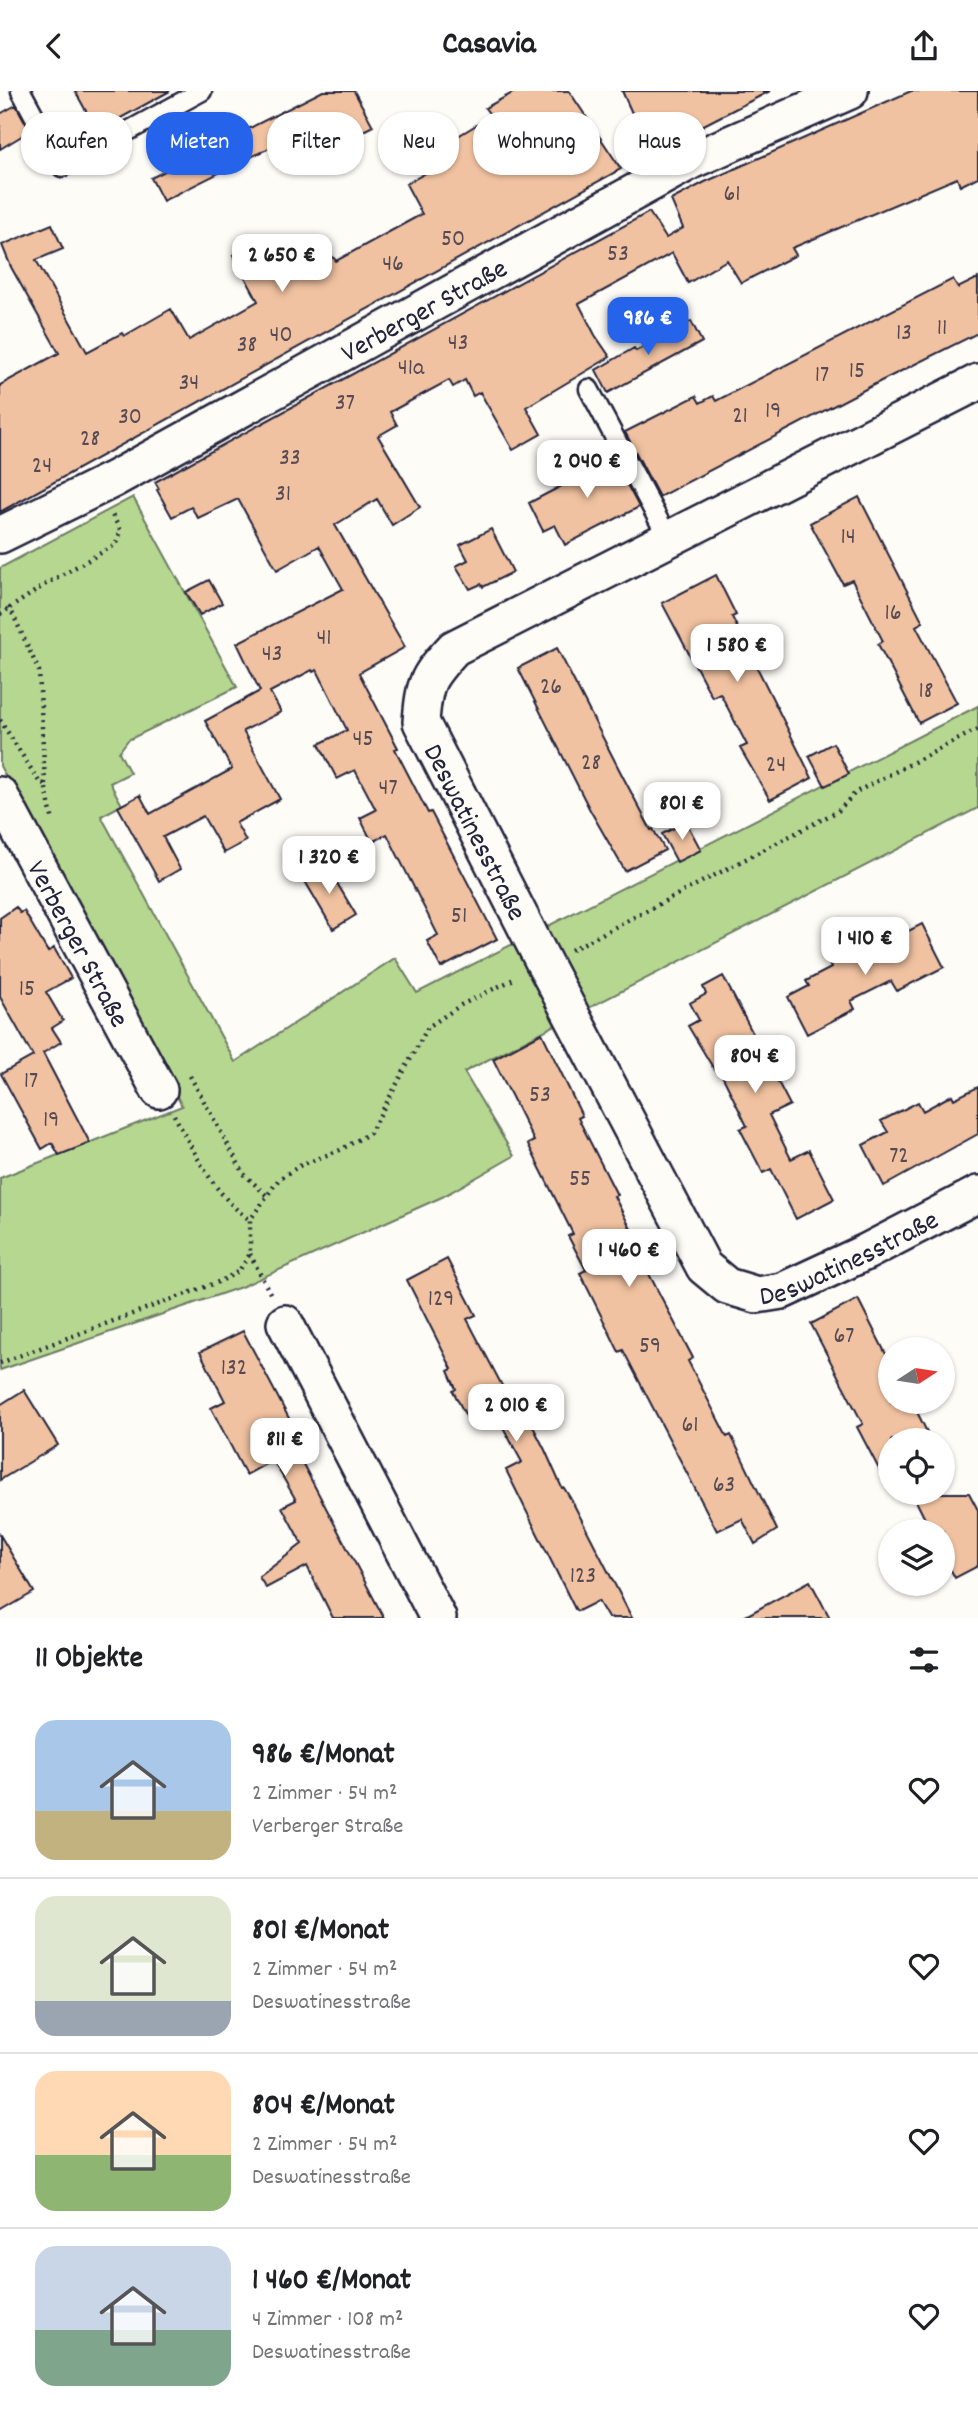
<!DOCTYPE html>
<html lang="de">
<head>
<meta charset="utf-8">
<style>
  body { margin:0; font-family:Dekko,sans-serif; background:#f6f6f6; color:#202124; height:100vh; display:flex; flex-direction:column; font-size:26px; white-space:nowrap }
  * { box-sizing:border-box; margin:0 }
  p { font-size:23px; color:#757577 }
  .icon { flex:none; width:38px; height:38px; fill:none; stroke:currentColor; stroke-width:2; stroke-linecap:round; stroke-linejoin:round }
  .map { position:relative; height:1527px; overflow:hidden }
  .drawer { display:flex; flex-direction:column; background:#fff; flex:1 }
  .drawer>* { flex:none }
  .hud { position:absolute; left:21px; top:21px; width:936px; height:63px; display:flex; gap:14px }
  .needle { width:46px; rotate:78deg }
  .controls { position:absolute; left:878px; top:1246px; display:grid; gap:14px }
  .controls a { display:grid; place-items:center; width:77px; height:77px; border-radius:50%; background:#fff; box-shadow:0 2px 5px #0004; font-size:35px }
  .price { position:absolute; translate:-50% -60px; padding:0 16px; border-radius:14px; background:#fff; color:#222; font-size:23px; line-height:46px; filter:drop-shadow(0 2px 4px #0008) }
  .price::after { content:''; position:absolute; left:50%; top:42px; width:21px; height:16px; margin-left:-10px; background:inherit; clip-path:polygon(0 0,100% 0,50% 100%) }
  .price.active { background:#2563eb; color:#fff }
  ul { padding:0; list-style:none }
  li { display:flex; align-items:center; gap:21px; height:175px; padding:0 35px }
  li+li { border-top:2px solid #e0e0e0 }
  li span { display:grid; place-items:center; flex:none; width:196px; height:140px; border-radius:21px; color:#555 }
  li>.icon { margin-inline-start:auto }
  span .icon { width:84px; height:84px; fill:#fffc; stroke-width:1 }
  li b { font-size:30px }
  h2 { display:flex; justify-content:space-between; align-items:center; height:84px; padding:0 35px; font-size:30px }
  .chip { padding:0 24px; border-radius:28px; background:#fff; box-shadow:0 2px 5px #0004; font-size:24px; line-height:63px }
  .chip.active { background:#2563eb; color:#fff }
  header { display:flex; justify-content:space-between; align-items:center; height:91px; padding:0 35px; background:#fff; font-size:32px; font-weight:700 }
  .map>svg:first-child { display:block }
</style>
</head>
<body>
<header><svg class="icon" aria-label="back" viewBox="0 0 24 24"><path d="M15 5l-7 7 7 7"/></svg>Casavia<svg class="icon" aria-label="share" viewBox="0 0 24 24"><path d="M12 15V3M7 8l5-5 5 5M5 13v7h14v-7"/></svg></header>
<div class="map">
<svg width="978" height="1527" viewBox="0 0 978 1527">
  <rect width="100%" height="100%" fill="#fdfcf7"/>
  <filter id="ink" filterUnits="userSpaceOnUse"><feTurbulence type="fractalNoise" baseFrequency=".0143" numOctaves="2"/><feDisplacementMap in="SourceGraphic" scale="14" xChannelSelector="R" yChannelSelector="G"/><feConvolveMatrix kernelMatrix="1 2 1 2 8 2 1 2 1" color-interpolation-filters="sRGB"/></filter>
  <g filter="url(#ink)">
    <path fill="#b6d790" stroke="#6c7c66" stroke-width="2" d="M133,406L237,596L128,649L119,661L130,682L110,692L122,714L101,725L235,971L395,867L417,902L978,615V717L464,981L514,1065L442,1106L241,1196L0,1279V1087L182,1015L0,675V477Z"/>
    <path fill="#f1c2a1" stroke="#22223b" stroke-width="2" d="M75,0H170L97,40Z
      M323,0H354L373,35L287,79L273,55L163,110L151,87Z
      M516,0H569L621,78L0,421V294L59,262L11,176L2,154L52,133L63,158L36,169L87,261L122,242L124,245L171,218L189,249L258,210L233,164L264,148L287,190L333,166L336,170L422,123L406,93L433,78L425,65L491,25L485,17Z
      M622,0H770L690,41L692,45L668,55L666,53L650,62Z
      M911,0H978V86L960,95L957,87L792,157L796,164L741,192L727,169L688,192L672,162L579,213L595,244L610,266L526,316L541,343L513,359L480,301L473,305L465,289L453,296L449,289L390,321L397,334L378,345L420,416L392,434L377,408L335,434L405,556L359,582L398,657L395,658L428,722L431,721L497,848L441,877L427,850L438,844L387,743L372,751L360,727L376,719L355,679L337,688L319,653L347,639L317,579L313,581L312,579L270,601L281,621L243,640L280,708L236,732L246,750L224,762L203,725L163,746L180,778L159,790L118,716L140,704L150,723L232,678L205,630L260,600L237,552L343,498L319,455L277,479L238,408L198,427L191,416L172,426L157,399L159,398L155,391L649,121L666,147L683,137L671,109L705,91Z
      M16,14L30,40L0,58V23Z
      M978,187V242L881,290L659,406L625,341L696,305L700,312L713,305L716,310L953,188L958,197Z
      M691,230L702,251L608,302L596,279L634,257L636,260Z
      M604,351L639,416L565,454L555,434L543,440L529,412L596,377L587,361Z
      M859,406L923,531L916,535L957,612L919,632L878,553L883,550L852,489L843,493L810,432Z
      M491,438L513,481L483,496L481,493L470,498L456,475L468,469L460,454Z
      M716,484L736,524L732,526L812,687L770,709L740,657L747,654L720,602L712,606L662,512Z
      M209,489L222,512L200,524L186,501Z
      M557,557L622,684L651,739L653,738L665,759L625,780L590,719L518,577Z
      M833,652L849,683L825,695L809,665Z
      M686,731L701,759L677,771L662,743Z
      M325,772L356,824L333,838L302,785Z
      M16,816L20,822L24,820L48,861L54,857L71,887L46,901L63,930L52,937L61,951L43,962L90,1052L59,1064L52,1052L42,1058L1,983L33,965L0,906V827Z
      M922,833L944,876L897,900L891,890L851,910L855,918L807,943L788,906L809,895L806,890L831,877L827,868L847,857L853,868Z
      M723,885L790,1014L769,1024L791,1068L809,1059L834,1108L796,1128L771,1078L763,1082L740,1038L747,1035L719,978L715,980L688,935L699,929L690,912L706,903L703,896Z
      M542,942L582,1025L578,1027L617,1104L614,1105L653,1181L649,1183L693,1267L688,1270L727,1346L731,1344L777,1439L755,1453L742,1428L717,1440L623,1259L619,1261L580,1182L586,1179L568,1145L573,1143L528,1053L534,1050L493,968Z
      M978,996V1043L884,1095L863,1054L888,1041L881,1030L918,1011L923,1020L952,1004L954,1008Z
      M447,1168L476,1224L467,1228L509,1308L517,1304L545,1359L562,1397H564L572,1410L632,1527H608L598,1510L578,1520L575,1518L506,1379L522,1371L493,1318L469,1331L453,1300L456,1298L448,1280L452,1278L407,1189Z
      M858,1208L891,1273V1311H912L931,1349H891V1401L857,1336L863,1333L811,1233Z
      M243,1240L303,1354L295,1358L384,1527H333L307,1475L266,1497L259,1486L302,1453L282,1416L296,1409L273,1369L246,1384L211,1317L225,1310L200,1261Z
      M24,1299L58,1354L0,1389V1314Z
      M912,1402H969L978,1419V1475L955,1487L943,1464V1440H931Z
      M0,1444L34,1501L0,1521Z
      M810,1490L830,1527H742Z"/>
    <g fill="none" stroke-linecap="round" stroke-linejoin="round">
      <defs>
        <path id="lane" d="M21,0L62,76L202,0
          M589,298L668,447"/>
        <g id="street">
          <path id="s1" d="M978,291L454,557C427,586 424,591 421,631L544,872L704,1176L727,1195L757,1204L782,1200L866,1161L978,1103"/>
          <path id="s2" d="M0,444L114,388L693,69L850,0"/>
          <path id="s3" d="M0,704L159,999"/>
          <path d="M285,1232L438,1527"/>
        </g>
      </defs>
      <use href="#lane" stroke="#22223b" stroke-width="23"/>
      <use href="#street" stroke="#22223b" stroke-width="40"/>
      <path stroke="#22223b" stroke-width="4.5" stroke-dasharray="2 5" stroke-linecap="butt" d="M0,523L10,517
        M0,629L40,692L45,693L53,731
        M45,693L39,580L10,517L49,491L115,454L121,440L112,424
        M571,859L838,720L856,701L978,638
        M190,985L244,1083L266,1104
        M174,1024C195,1062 213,1103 250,1129
        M250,1163L272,1206
        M0,1272L221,1190L239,1180L250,1163V1129L279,1088L299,1075L340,1059L370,1042L428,936L461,914L516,887"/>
      <use href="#lane" stroke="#fdfcf7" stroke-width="18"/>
      <use href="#street" stroke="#fdfcf7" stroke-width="35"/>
    </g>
  </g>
  <g text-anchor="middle" stroke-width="7" stroke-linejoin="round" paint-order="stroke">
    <g font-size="24" fill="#564a54">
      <text x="732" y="109">61</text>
      <text x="453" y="154">50</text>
      <text x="618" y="169">53</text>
      <text x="393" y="179">46</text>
      <text x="942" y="243">11</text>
      <text x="904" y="248">13</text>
      <text x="281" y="250">40</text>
      <text x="458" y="258">43</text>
      <text x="247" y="260">38</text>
      <text x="411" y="283">41a</text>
      <text x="857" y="286">15</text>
      <text x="822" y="290">17</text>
      <text x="189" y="298">34</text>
      <text x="345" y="318">37</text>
      <text x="773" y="326">19</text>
      <text x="740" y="331">21</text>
      <text x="130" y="332">30</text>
      <text x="90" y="354">28</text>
      <text x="290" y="373">33</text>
      <text x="42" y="381">24</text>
      <text x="283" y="409">31</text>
      <text x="848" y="452">14</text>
      <text x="893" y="528">16</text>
      <text x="324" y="553">41</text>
      <text x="272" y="569">43</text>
      <text x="551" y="602">26</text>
      <text x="926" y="606">18</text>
      <text x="363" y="654">45</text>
      <text x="591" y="678">28</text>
      <text x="776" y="680">24</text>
      <text x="388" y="703">47</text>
      <text x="459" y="831">51</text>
      <text x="27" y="904">15</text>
      <text x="31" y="996">17</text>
      <text x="540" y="1010">53</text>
      <text x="51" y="1035">19</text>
      <text x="899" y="1071">72</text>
      <text x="580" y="1094">55</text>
      <text x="441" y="1214">129</text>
      <text x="844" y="1251">67</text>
      <text x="650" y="1261">59</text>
      <text x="234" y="1283">132</text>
      <text x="690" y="1340">61</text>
      <text x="724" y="1400">63</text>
      <text x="583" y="1491">123</text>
    </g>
    <g font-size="28" fill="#22223b" stroke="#fdfcf7">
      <text dy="10" stroke="none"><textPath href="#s2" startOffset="480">Verberger Straße</textPath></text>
      <text dy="10" stroke="none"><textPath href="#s1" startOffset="794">Deswatinesstraße</textPath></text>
      <text dy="10" stroke="none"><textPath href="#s3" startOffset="168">Verberger Straße</textPath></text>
      <text dy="10" stroke="none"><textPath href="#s1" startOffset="1446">Deswatinesstraße</textPath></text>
    </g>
  </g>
</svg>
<div class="controls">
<a><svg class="needle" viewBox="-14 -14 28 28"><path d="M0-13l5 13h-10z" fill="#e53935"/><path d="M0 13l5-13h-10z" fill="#757577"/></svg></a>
<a><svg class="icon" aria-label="locate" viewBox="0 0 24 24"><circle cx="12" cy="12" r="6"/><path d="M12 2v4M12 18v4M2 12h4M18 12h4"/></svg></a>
<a><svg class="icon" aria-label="layers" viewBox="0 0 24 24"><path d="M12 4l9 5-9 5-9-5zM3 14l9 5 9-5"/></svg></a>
</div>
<b class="price" style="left:282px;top:203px">2 650 €</b>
<b class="price active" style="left:648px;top:266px">986 €</b>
<b class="price" style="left:587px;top:409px">2 040 €</b>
<b class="price" style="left:737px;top:593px">1 580 €</b>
<b class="price" style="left:682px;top:751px">801 €</b>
<b class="price" style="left:329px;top:805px">1 320 €</b>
<b class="price" style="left:865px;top:886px">1 410 €</b>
<b class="price" style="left:755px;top:1004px">804 €</b>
<b class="price" style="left:629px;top:1198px">1 460 €</b>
<b class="price" style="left:516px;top:1353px">2 010 €</b>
<b class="price" style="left:285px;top:1387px">811 €</b>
<div class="hud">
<a class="chip">Kaufen</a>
<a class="chip active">Mieten</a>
<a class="chip">Filter</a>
<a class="chip">Neu</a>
<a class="chip">Wohnung</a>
<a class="chip">Haus</a>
</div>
</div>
<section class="drawer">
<h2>11 Objekte<svg class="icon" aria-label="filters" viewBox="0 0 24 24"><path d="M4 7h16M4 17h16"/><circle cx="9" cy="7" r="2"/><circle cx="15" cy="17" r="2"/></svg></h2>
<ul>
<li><span style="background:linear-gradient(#a9c7e8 65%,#c2b280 0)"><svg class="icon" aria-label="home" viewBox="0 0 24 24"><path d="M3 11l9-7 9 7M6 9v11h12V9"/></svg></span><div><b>986 €/Monat</b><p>2 Zimmer · 54 m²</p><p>Verberger Straße</p></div><svg class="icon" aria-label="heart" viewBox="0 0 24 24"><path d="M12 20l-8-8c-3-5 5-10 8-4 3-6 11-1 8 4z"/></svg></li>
<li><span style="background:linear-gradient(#dfe7d0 75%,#9aa5b1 0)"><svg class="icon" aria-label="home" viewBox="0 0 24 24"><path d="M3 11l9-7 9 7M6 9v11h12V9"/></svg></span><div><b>801 €/Monat</b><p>2 Zimmer · 54 m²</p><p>Deswatinesstraße</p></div><svg class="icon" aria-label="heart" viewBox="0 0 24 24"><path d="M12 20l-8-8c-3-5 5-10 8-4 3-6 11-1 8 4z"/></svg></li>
<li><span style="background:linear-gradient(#ffd9b3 60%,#8fb573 0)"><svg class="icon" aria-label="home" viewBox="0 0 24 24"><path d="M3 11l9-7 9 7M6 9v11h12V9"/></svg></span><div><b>804 €/Monat</b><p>2 Zimmer · 54 m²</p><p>Deswatinesstraße</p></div><svg class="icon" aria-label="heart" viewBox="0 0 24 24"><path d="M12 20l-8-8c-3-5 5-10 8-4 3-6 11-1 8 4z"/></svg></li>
<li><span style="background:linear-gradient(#c9d6e8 60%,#7fa58c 0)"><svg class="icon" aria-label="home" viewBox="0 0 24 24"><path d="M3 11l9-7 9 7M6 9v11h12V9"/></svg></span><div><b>1 460 €/Monat</b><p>4 Zimmer · 108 m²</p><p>Deswatinesstraße</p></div><svg class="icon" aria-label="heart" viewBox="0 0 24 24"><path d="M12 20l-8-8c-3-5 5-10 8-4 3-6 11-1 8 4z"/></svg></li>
</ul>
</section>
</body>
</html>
